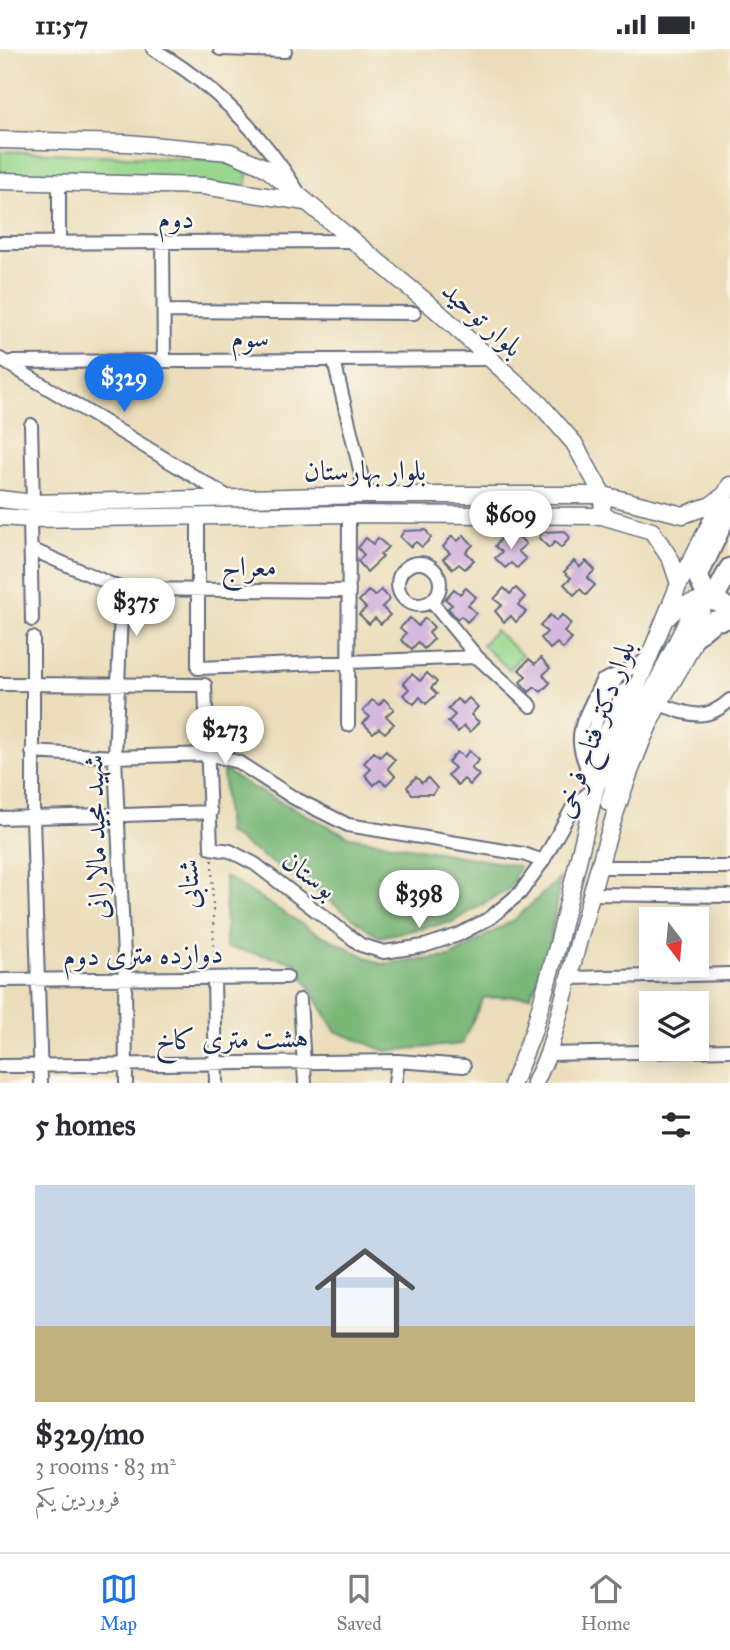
<!DOCTYPE html>
<html lang="en">
<head>
<meta charset="utf-8">
<style>
  body { margin:0; font-family:"IM FELL Great Primer",Amiri,serif; background:#f2f2f3; color:#2b2b33; height:100vh; display:flex; flex-direction:column; font-size:26px; white-space:nowrap }
  * { box-sizing:border-box; margin:0 }
  p { font-size:23px; color:#7c7c81 }
  .icon { flex:none; width:38px; height:38px; fill:none; stroke:currentColor; stroke-width:2; stroke-linecap:round; stroke-linejoin:round }
  .map { position:relative; height:1034px; overflow:hidden }
  .side { display:flex; flex-direction:column; background:#fff; flex:1 }
  .side>* { flex:none }
  .needle { width:46px; rotate:164deg }
  .tools { position:absolute; left:639px; top:858px; display:grid; gap:14px }
  .tools a { display:grid; place-items:center; width:70px; height:70px; border-radius:0px; background:#fff; box-shadow:0 4px 18px #0003; font-size:35px }
  .price { position:absolute; translate:-50% -60px; padding:0 16px; border-radius:24px; background:#fff; color:#222; font-size:23px; line-height:46px; filter:drop-shadow(0 2px 4px #0008) }
  .price::after { content:''; position:absolute; left:50%; top:42px; width:21px; height:16px; margin-left:-10px; background:inherit; clip-path:polygon(0 0,100% 0,50% 100%) }
  .price.active { background:#1a73e8; color:#fff }
  ul { padding:0; list-style:none }
  li { display:grid; align-content:center; gap:14px; height:371px; padding:0 35px }
  li+li { border-top:2px solid #e1e1e2 }
  li span { display:grid; place-items:center; height:217px; border-radius:0px; color:#555 }
  li>.icon { margin-inline-start:auto }
  span .icon { width:126px; height:126px; fill:#fffc; stroke-width:1 }
  li b { font-size:30px }
  h2 { display:flex; justify-content:space-between; align-items:center; height:84px; padding:0 35px; font-size:30px }
  .status { display:flex; justify-content:space-between; align-items:center; height:49px; padding:0 35px; background:#fff; direction:ltr }
  .status svg { height:19px; fill:currentColor }
  .dock { display:flex; justify-content:space-around; align-items:center; height:98px; border-top:2px solid #e1e1e2; background:#fff; font-size:19px; color:#7c7c81 }
  .dock a { display:grid; justify-items:center; gap:4px }
  .dock .active { color:#1a73e8 }
  .map>svg:first-child { display:block }
</style>
</head>
<body>
<div class="status"><b>11:57</b><svg viewBox="0 0 49 12"><path d="M0 12V9h3v3zM5 12V6h3v6zM10 12V3h3v9zM15 12V0h3v12zM26 1h20v11H26zM47 4h2v5h-2z"/></svg></div>
<div class="map">
<svg width="730" height="1034" viewBox="0 0 730 1034">
  <rect width="100%" height="100%" fill="#fbf7ec"/>
  <filter id="ink" filterUnits="userSpaceOnUse"><feTurbulence type="fractalNoise" baseFrequency=".0143" numOctaves="2"/><feDisplacementMap in="SourceGraphic" scale="14" xChannelSelector="R" yChannelSelector="G"/><feConvolveMatrix kernelMatrix="1 2 1 2 8 2 1 2 1" color-interpolation-filters="sRGB"/></filter>
  <filter id="wash" filterUnits="userSpaceOnUse"><feTurbulence type="fractalNoise" baseFrequency=".00686" numOctaves="4" result="noise"/><feDisplacementMap in="SourceGraphic" scale="28" xChannelSelector="R" yChannelSelector="G"/><feGaussianBlur stdDeviation="1.57" result="paint"/><feColorMatrix in="noise" values="0 0 0 0 0 0 0 0 0 0 0 0 0 0 0 0 0 1.4 0 .05"/><feComposite in="paint" operator="in"/></filter>
  <g filter="url(#wash)">
    <rect width="100%" height="100%" fill="#ebddb9"/>
    <path fill="#98d78d" stroke="#5a8376" stroke-width="2" d="M0,102L224,111L247,123V138L0,125Z
      M495,581L522,606L509,620L482,596Z"/>
    <path fill="#7ab878" stroke="#4a746b" stroke-width="2" d="M223,720L251,738L350,788L519,817L509,840L452,873L379,888L316,842L227,784Z
      M225,827L313,882L380,915L450,908L515,870L560,829L548,911L530,947L483,949L462,995L386,1002L335,982L295,913L226,898Z"/>
    <g id="blocks">
      <path fill="#cfaddc" d="M426,481L431,489L422,498L416,493L410,498L400,488L404,482Z
        M565,482L570,489L561,499L555,493L549,499L539,489L543,483Z
        M516,485L526,495L518,502L526,510L517,519L511,514L505,519L495,509L502,503L495,497L504,486L510,491Z
        M464,486L473,496L466,503L474,511L465,520L459,515L453,520L443,510L450,504L443,498L452,487L458,492Z
        M366,489L373,495L378,489L388,498L380,506L383,508L367,523L358,512L364,506L358,499Z
        M574,512L580,518L586,512L595,521L587,529L595,536L586,546L580,540L574,546L564,535L571,529L564,523Z
        M466,539L476,548L468,556L476,564L467,573L461,567L457,570L448,559L452,556L445,550L454,540L460,545Z
        M504,539L510,545L516,539L525,548L518,556L526,563L516,573L511,567L504,573L495,562L502,556L494,550Z
        M381,541L390,550L382,558L390,566L381,575L375,569L369,575L359,565L366,559L359,552L368,542L375,547Z
        M550,566L556,572L562,566L571,575L564,583L572,590L563,600L557,594L550,600L541,589L547,583L540,577Z
        M410,569L418,577L425,569L434,578L429,584L434,590L424,600L418,593L412,600L401,591L406,584L400,579Z
        M541,609L550,619L543,626L550,634L541,643L535,638L529,643L520,633L526,627L519,621L529,610L535,615Z
        M427,624L437,633L431,639L437,645L426,655L420,648L414,655L403,646L409,640L403,634L412,625L420,632Z
        M469,649L478,658L471,666L479,673L470,683L464,677L458,683L448,673L455,666L448,660L457,650L463,655Z
        M384,650L394,660L386,667L394,675L385,684L379,679L373,684L363,674L370,668L363,662L372,651L379,656Z
        M386,702L395,711L388,719L395,727L386,736L380,731L374,736L365,726L371,720L364,714L374,703L380,708Z
        M469,702L479,711L471,719L479,726L470,736L464,730L458,736L448,726L455,719L448,713L457,703L464,708Z
        M416,728L422,734L428,729L437,739L433,745H412L407,738Z"/>
    </g>
  </g>
  <g filter="url(#ink)">
    <use href="#blocks" fill-opacity="0" stroke="#646c7e" stroke-width="2"/>
    <g fill="none" stroke-linecap="round" stroke-linejoin="round">
      <defs>
        <path id="minor" d="M153,0C213,35 260,82 297,141
          M220,0L285,2
          M59,133V194
          M163,193L164,312
          M0,194L353,192
          M164,262L414,264
          M0,310L230,449
          M334,312L366,446
          M10,313L490,310
          M31,376L33,454
          M198,468V619L477,608L531,657
          M30,470L32,571
          M31,500L122,540L349,542
          M398 535a21 21 0 1 1 42 0a21 21 0 1 1-42 0Z
          M122,540L115,708L125,930L126,1034
          M431,552L477,608
          M33,589V768L41,1034
          M0,635L205,636L211,799L230,802L255,815L361,896L384,903L424,897L458,886L490,869L520,844L543,812L574,756L596,738C570,686 578,683 602,632L639,616L649,607
          M659,655C688,665 705,674 730,651
          M348,676L349,465
          M32,703L115,708L208,705L238,713L294,749L348,776L523,805L543,812
          M586,720C591,686 599,653 619,626
          M591,729L599,699L623,642L639,633
          M125,766L211,763
          M0,769L105,766
          M598,818H730
          M590,845L730,847
          M214,929L216,1034
          M570,929L730,925
          M0,931L287,928
          M300,951L305,1034
          M548,1005L730,1001
          M0,1017L398,1012L464,1017
          M395,1034L398,1012"/>
        <path id="major" d="M0,91L127,94L230,103L266,119L435,260L539,354L574,394L603,446L602,467
          M0,132L203,137L305,153
          M0,450L33,454L366,446H603L683,466L711,456L723,447
          M0,468L30,470L349,465L602,467L652,482L671,511L679,535
          M609,754L623,702L691,564
          M513,1034L533,983L558,895L596,738L679,535L730,436
          M535,1034L548,1005C581,892 603,777 652,669C665,639 705,590 701,558L694,553L678,558L668,568"/>
        <path id="highway" d="M730,458L698,527L705,543L730,561
          M713,551L730,519
          M697,586L714,572L730,569"/>
      </defs>
      <use href="#minor" stroke="#646c7e" stroke-width="16"/>
      <use href="#major" stroke="#646c7e" stroke-width="19"/>
      <use href="#highway" stroke="#646c7e" stroke-width="23"/>
      <path stroke="#646c7e" stroke-width="2" stroke-dasharray="2 5" stroke-linecap="butt" d="M212,811L214,917"/>
      <use href="#minor" stroke="#fff" stroke-width="12"/>
      <use href="#major" stroke="#fff" stroke-width="16"/>
      <use href="#highway" stroke="#fff" stroke-width="19"/>
    </g>
  </g>
  <g text-anchor="middle" stroke-width="5" stroke-linejoin="round" paint-order="stroke">
    <g font-size="28" fill="#1b2f5e" stroke="#fbf7ec">
      <text x="176" y="179">دوم</text>
      <text transform="translate(483 269) rotate(42)" y="10">بلوار توحید</text>
      <text x="250" y="298">سوم</text>
      <text x="365" y="431">بلوار بهارستان</text>
      <text x="249" y="527">معراج</text>
      <text transform="translate(594 680) rotate(-70)" y="10">بلوار دکتر فتاح فرخی</text>
      <text transform="translate(95 788) rotate(-92)" y="10">شهید مجید مالارانی</text>
      <text transform="translate(310 825) rotate(37)" y="10">بوستان</text>
      <text transform="translate(188 835) rotate(-91)" y="10">شتابی</text>
      <text transform="translate(143 905) rotate(-1)" y="10">دوازده متری دوم</text>
      <text transform="translate(232 989) rotate(-1)" y="10">هشت متری کاخ</text>
    </g>
  </g>
</svg>
<div class="tools">
<a><svg class="needle" viewBox="-14 -14 28 28"><path d="M0-13l5 13h-10z" fill="#e53935"/><path d="M0 13l5-13h-10z" fill="#7c7c81"/></svg></a>
<a><svg class="icon" aria-label="layers" viewBox="0 0 24 24"><path d="M12 4l9 5-9 5-9-5zM3 14l9 5 9-5"/></svg></a>
</div>
<b class="price active" style="left:124px;top:365px">$329</b>
<b class="price" style="left:511px;top:502px">$609</b>
<b class="price" style="left:136px;top:589px">$375</b>
<b class="price" style="left:225px;top:717px">$273</b>
<b class="price" style="left:419px;top:881px">$398</b>
</div>
<section class="side">
<h2>5 homes<svg class="icon" aria-label="filters" viewBox="0 0 24 24"><path d="M4 7h16M4 17h16"/><circle cx="9" cy="7" r="2"/><circle cx="15" cy="17" r="2"/></svg></h2>
<ul>
<li><span style="background:linear-gradient(#c9d6e8 65%,#c2b280 0)"><svg class="icon" aria-label="home" viewBox="0 0 24 24"><path d="M3 11l9-7 9 7M6 9v11h12V9"/></svg></span><div><b>$329/mo</b><p>3 rooms · 83 m²</p><p>فروردین یکم</p></div></li>
</ul>
</section>
<nav class="dock">
<a class="active"><svg class="icon" aria-label="map" viewBox="0 0 24 24"><path d="M3 6l6-2 6 2 6-2v14l-6 2-6-2-6 2zM9 4v14M15 6v14"/></svg>Map</a>
<a><svg class="icon" aria-label="saved" viewBox="0 0 24 24"><path d="M7 4h10v16l-5-4-5 4z"/></svg>Saved</a>
<a><svg class="icon" aria-label="home" viewBox="0 0 24 24"><path d="M3 11l9-7 9 7M6 9v11h12V9"/></svg>Home</a>
</nav>
</body>
</html>
